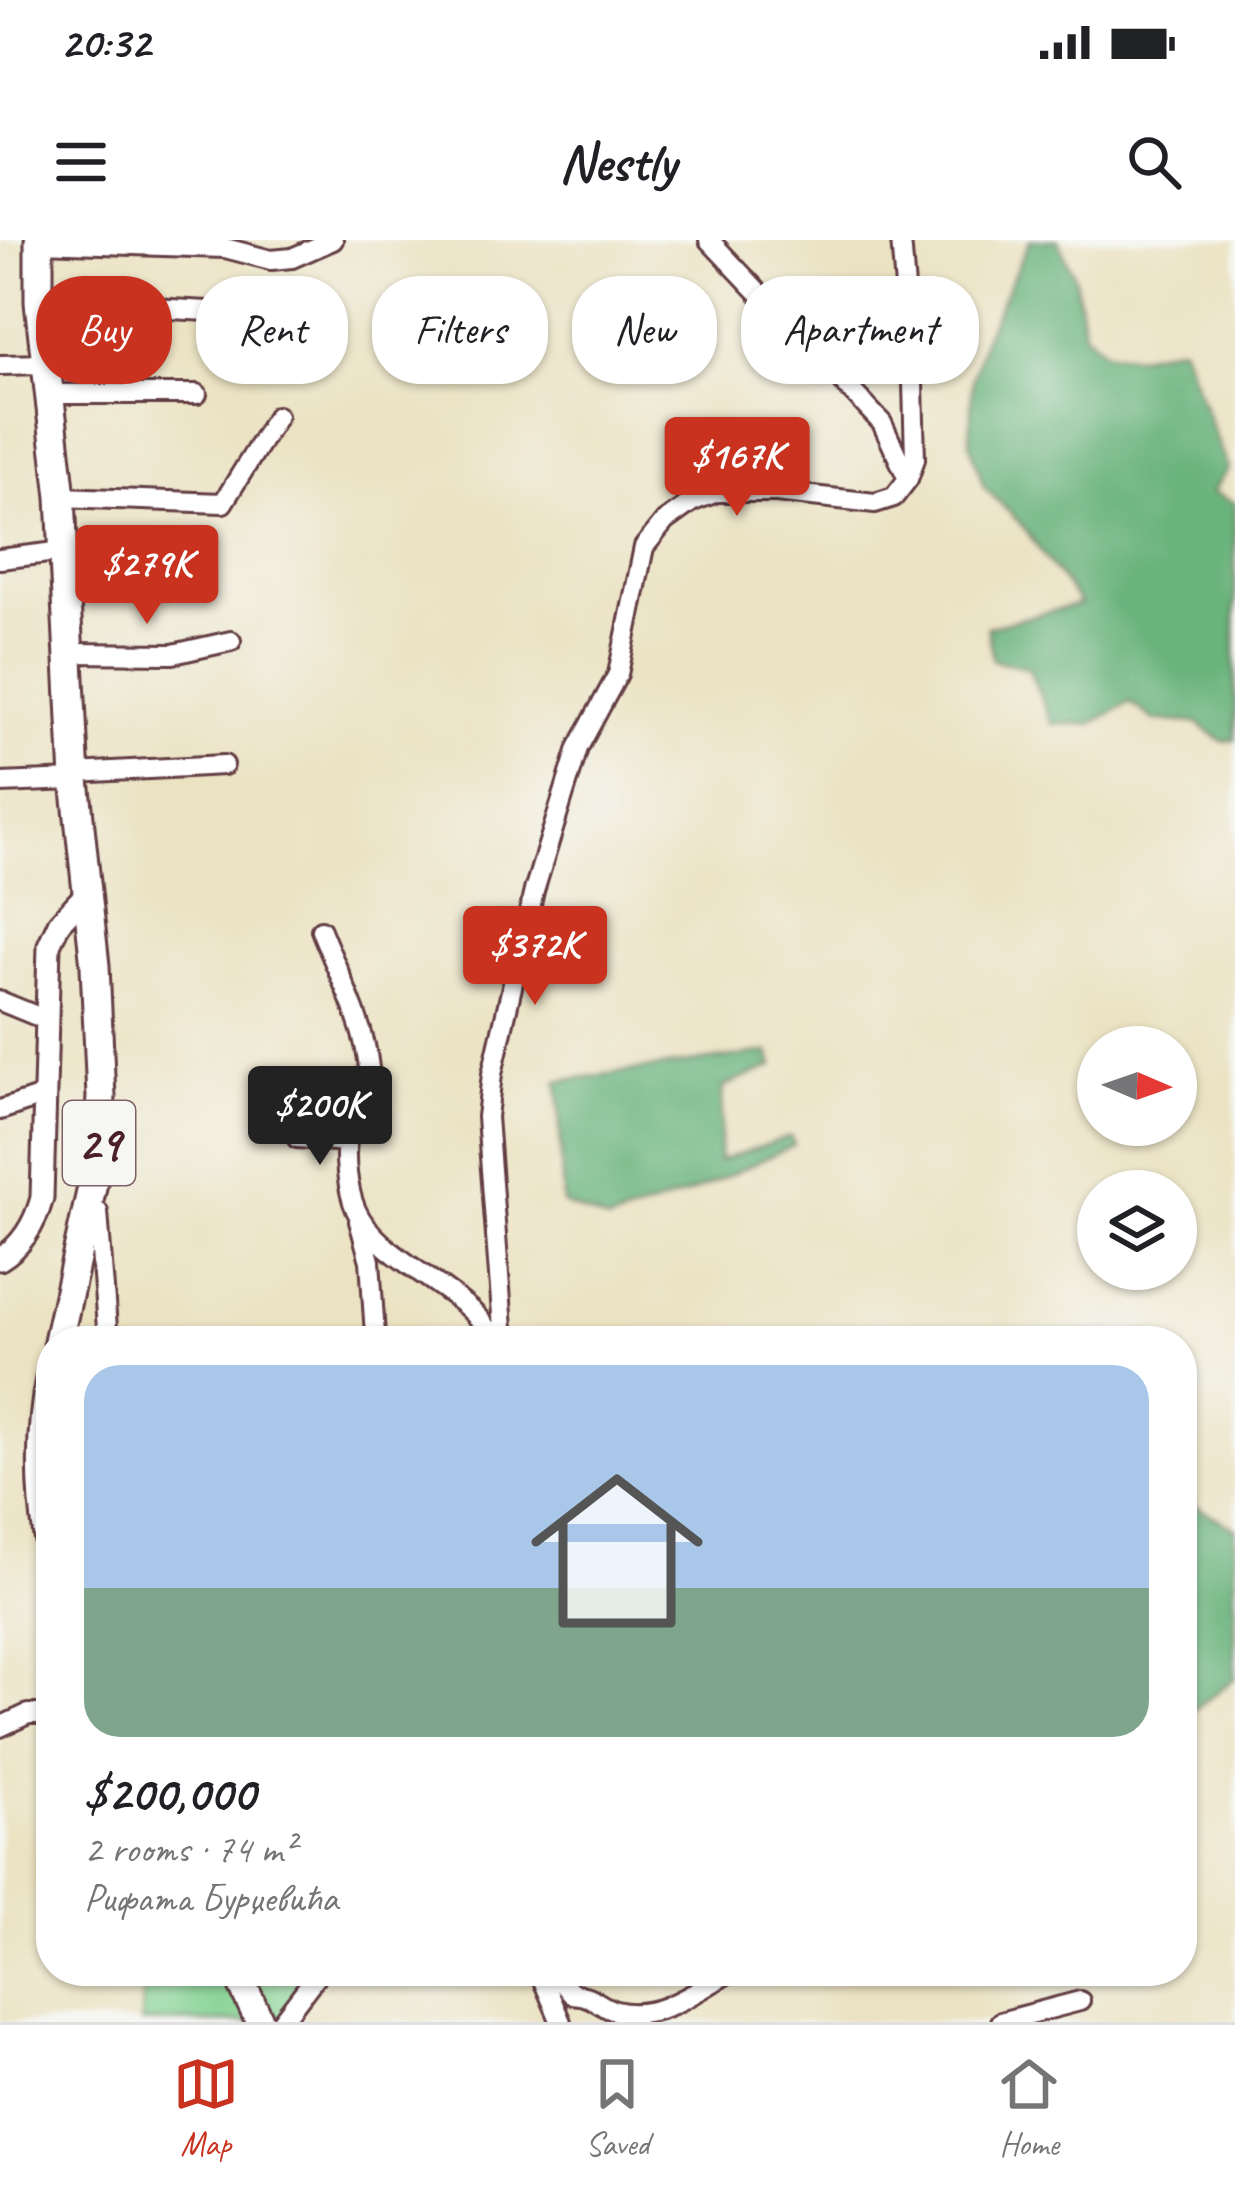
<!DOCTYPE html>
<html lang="en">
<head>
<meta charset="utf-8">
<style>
  body { margin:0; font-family:Caveat,sans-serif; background:#f6f6f6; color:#202124; height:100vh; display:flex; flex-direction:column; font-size:45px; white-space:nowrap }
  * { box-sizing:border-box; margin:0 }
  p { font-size:39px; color:#757577 }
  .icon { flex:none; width:66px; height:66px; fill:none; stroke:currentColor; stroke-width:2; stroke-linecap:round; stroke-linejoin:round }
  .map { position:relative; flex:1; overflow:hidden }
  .drawer { position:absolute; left:36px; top:1086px; width:1161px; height:660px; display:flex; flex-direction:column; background:#fff; border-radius:48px; box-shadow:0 3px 9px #0004 }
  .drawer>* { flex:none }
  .guide { position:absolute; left:36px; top:36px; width:1164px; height:108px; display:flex; gap:24px }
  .needle { width:78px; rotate:92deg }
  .fabs { position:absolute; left:1077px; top:786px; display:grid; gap:24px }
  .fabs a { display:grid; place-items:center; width:120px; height:120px; border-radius:50%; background:#fff; box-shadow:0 3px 9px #0004; font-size:60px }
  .price { position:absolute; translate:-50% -102px; padding:0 27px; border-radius:12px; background:#c8321e; color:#fff; font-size:39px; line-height:78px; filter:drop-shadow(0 3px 6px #0008) }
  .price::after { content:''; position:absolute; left:50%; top:72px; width:36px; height:27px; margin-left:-18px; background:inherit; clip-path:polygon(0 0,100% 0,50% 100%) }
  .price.on { background:#222; color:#fff }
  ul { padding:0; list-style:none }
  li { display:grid; align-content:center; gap:24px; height:636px; padding:0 48px }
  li+li { border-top:3px solid #e0e0e0 }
  li span { display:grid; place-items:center; height:372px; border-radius:36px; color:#555 }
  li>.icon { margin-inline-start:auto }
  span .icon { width:216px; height:216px; fill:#fffc; stroke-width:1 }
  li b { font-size:51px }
  .chip { padding:0 42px; border-radius:48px; background:#fff; box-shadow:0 3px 9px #0004; font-size:42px; line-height:108px }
  .chip.on { background:#c8321e; color:#fff }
  .status { display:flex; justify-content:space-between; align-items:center; height:84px; padding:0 60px; background:#fff; direction:ltr }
  .status svg { height:33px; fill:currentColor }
  header { display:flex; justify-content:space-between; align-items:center; height:156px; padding:0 48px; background:#fff; font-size:54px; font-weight:800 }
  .tab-bar { display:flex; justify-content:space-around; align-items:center; height:168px; border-top:3px solid #e0e0e0; background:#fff; font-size:33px; color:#757577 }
  .tab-bar a { display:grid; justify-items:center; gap:6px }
  .tab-bar .on { color:#c8321e }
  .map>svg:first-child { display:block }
</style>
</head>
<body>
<div class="status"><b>20:32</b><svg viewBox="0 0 49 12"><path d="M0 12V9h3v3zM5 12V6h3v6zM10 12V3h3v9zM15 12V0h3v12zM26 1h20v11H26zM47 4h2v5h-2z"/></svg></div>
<header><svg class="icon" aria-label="menu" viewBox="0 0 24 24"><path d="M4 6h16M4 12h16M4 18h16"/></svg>Nestly<svg class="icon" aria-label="search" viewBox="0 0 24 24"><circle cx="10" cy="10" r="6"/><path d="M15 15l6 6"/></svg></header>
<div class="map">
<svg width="1235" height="1782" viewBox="0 0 1235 1782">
  <rect width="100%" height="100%" fill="#f6f6f2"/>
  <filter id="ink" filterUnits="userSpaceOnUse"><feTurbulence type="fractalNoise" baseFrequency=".00833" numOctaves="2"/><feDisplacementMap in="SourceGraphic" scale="24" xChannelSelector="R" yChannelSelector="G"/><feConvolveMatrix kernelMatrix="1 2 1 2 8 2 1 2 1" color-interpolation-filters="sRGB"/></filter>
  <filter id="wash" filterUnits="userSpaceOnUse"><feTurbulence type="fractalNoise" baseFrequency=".004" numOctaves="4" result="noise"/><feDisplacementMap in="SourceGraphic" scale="48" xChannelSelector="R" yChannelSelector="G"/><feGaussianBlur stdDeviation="2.7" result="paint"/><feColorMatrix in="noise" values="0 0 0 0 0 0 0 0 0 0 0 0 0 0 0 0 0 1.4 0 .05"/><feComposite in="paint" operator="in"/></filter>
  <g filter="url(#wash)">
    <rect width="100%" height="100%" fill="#ebe2c1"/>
    <path fill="#82d191" stroke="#66785e" stroke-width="3" d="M144,1731H320L281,1782H141Z"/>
    <path fill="#69b37b" stroke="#5a6953" stroke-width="3" d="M1030,0H1058L1075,38L1084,92L1105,111L1135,116L1181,106L1228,229L1212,252L1235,263V500L1222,501L1197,483L1154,480L1130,462L1091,484H1052L1028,427L993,420L987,387L1080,364L1020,283L984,247L970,203L972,140L984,98Z
      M769,812L773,826L723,847L719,921L791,896L794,905L695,951L608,982L563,964L558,841Z
      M1182,1259L1235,1288V1438L1194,1470L1182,1456Z"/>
  </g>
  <g filter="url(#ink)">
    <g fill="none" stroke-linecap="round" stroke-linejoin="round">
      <defs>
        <path id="minor" d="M709,0L882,183L908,239
          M39,2L225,8L271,20L292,18L333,0
          M39,62L227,72
          M0,125L46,124
          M49,154H197
          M61,257L223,263L277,176
          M0,319L64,311
          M69,413L173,414L231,401
          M75,533L224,525
          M0,543L75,540
          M321,690C337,731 365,785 369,828C372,853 355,874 348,897C343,916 348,952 356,970C379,1023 480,1055 492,1101
          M0,761L44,779
          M0,870L45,855
          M297,898L347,902
          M88,970L98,972L108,1101
          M359,981L370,1021L375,1095
          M179,1101L190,1097
          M504,1101L487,877L492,834L534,651L578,508L618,434L644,307L665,281L693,261L717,252H776L875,263L894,257L908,239L915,219L913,143L901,0
          M0,1487L28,1474H51
          M539,1731L561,1782
          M553,1731L572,1754C597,1756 597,1766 616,1771C660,1782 697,1750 732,1731
          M281,1782L320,1731
          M1000,1782L1080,1761"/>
        <path id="tertiary" d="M0,1019C23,1005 35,984 42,958L49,705L59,683L88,652"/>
        <path id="primary" d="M39,0V62L61,257L75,540L95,726L101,857L96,929L58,1101
          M51,1133C39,1191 40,1256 51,1314
          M236,1731L260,1782"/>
      </defs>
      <use href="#minor" stroke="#623c42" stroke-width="24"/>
      <use href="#tertiary" stroke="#623c42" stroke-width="27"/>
      <use href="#primary" stroke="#623c42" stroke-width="33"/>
      <use href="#minor" stroke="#fff" stroke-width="18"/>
      <use href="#tertiary" stroke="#fff" stroke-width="21"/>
      <use href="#primary" stroke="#fff" stroke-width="27"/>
    </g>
  </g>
  <g text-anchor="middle" stroke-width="9" stroke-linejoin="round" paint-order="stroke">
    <rect fill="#f6f6f2" stroke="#7e6067" stroke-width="3" x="63" y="861" width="72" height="84" rx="9"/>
    <g font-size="48" font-weight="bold" fill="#4a1f2b">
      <text x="99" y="920">29</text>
    </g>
  </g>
</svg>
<div class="fabs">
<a><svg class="needle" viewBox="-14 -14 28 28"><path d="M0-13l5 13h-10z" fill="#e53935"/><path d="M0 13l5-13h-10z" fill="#757577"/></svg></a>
<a><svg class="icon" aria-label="layers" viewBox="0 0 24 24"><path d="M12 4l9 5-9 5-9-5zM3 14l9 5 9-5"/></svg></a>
</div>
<b class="price" style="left:737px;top:279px">$167K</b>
<b class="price" style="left:147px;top:387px">$279K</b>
<b class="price" style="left:535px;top:768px">$372K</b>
<b class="price on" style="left:320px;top:928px">$200K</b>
<div class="guide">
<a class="chip on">Buy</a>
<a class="chip">Rent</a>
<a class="chip">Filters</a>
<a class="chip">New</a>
<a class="chip">Apartment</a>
</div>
<section class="drawer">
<ul>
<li><span style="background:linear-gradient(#a9c7e8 60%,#7fa58c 0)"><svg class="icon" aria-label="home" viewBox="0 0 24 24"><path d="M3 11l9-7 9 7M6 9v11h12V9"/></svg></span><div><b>$200,000</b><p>2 rooms · 74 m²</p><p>Рифата Бурџевића</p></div></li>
</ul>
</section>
</div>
<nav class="tab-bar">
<a class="on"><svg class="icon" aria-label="map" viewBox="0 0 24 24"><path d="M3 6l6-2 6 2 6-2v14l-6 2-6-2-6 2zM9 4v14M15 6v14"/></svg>Map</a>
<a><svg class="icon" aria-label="saved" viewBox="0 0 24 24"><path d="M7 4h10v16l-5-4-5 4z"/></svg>Saved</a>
<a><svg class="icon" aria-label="home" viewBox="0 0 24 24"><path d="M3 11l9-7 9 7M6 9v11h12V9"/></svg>Home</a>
</nav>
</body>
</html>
